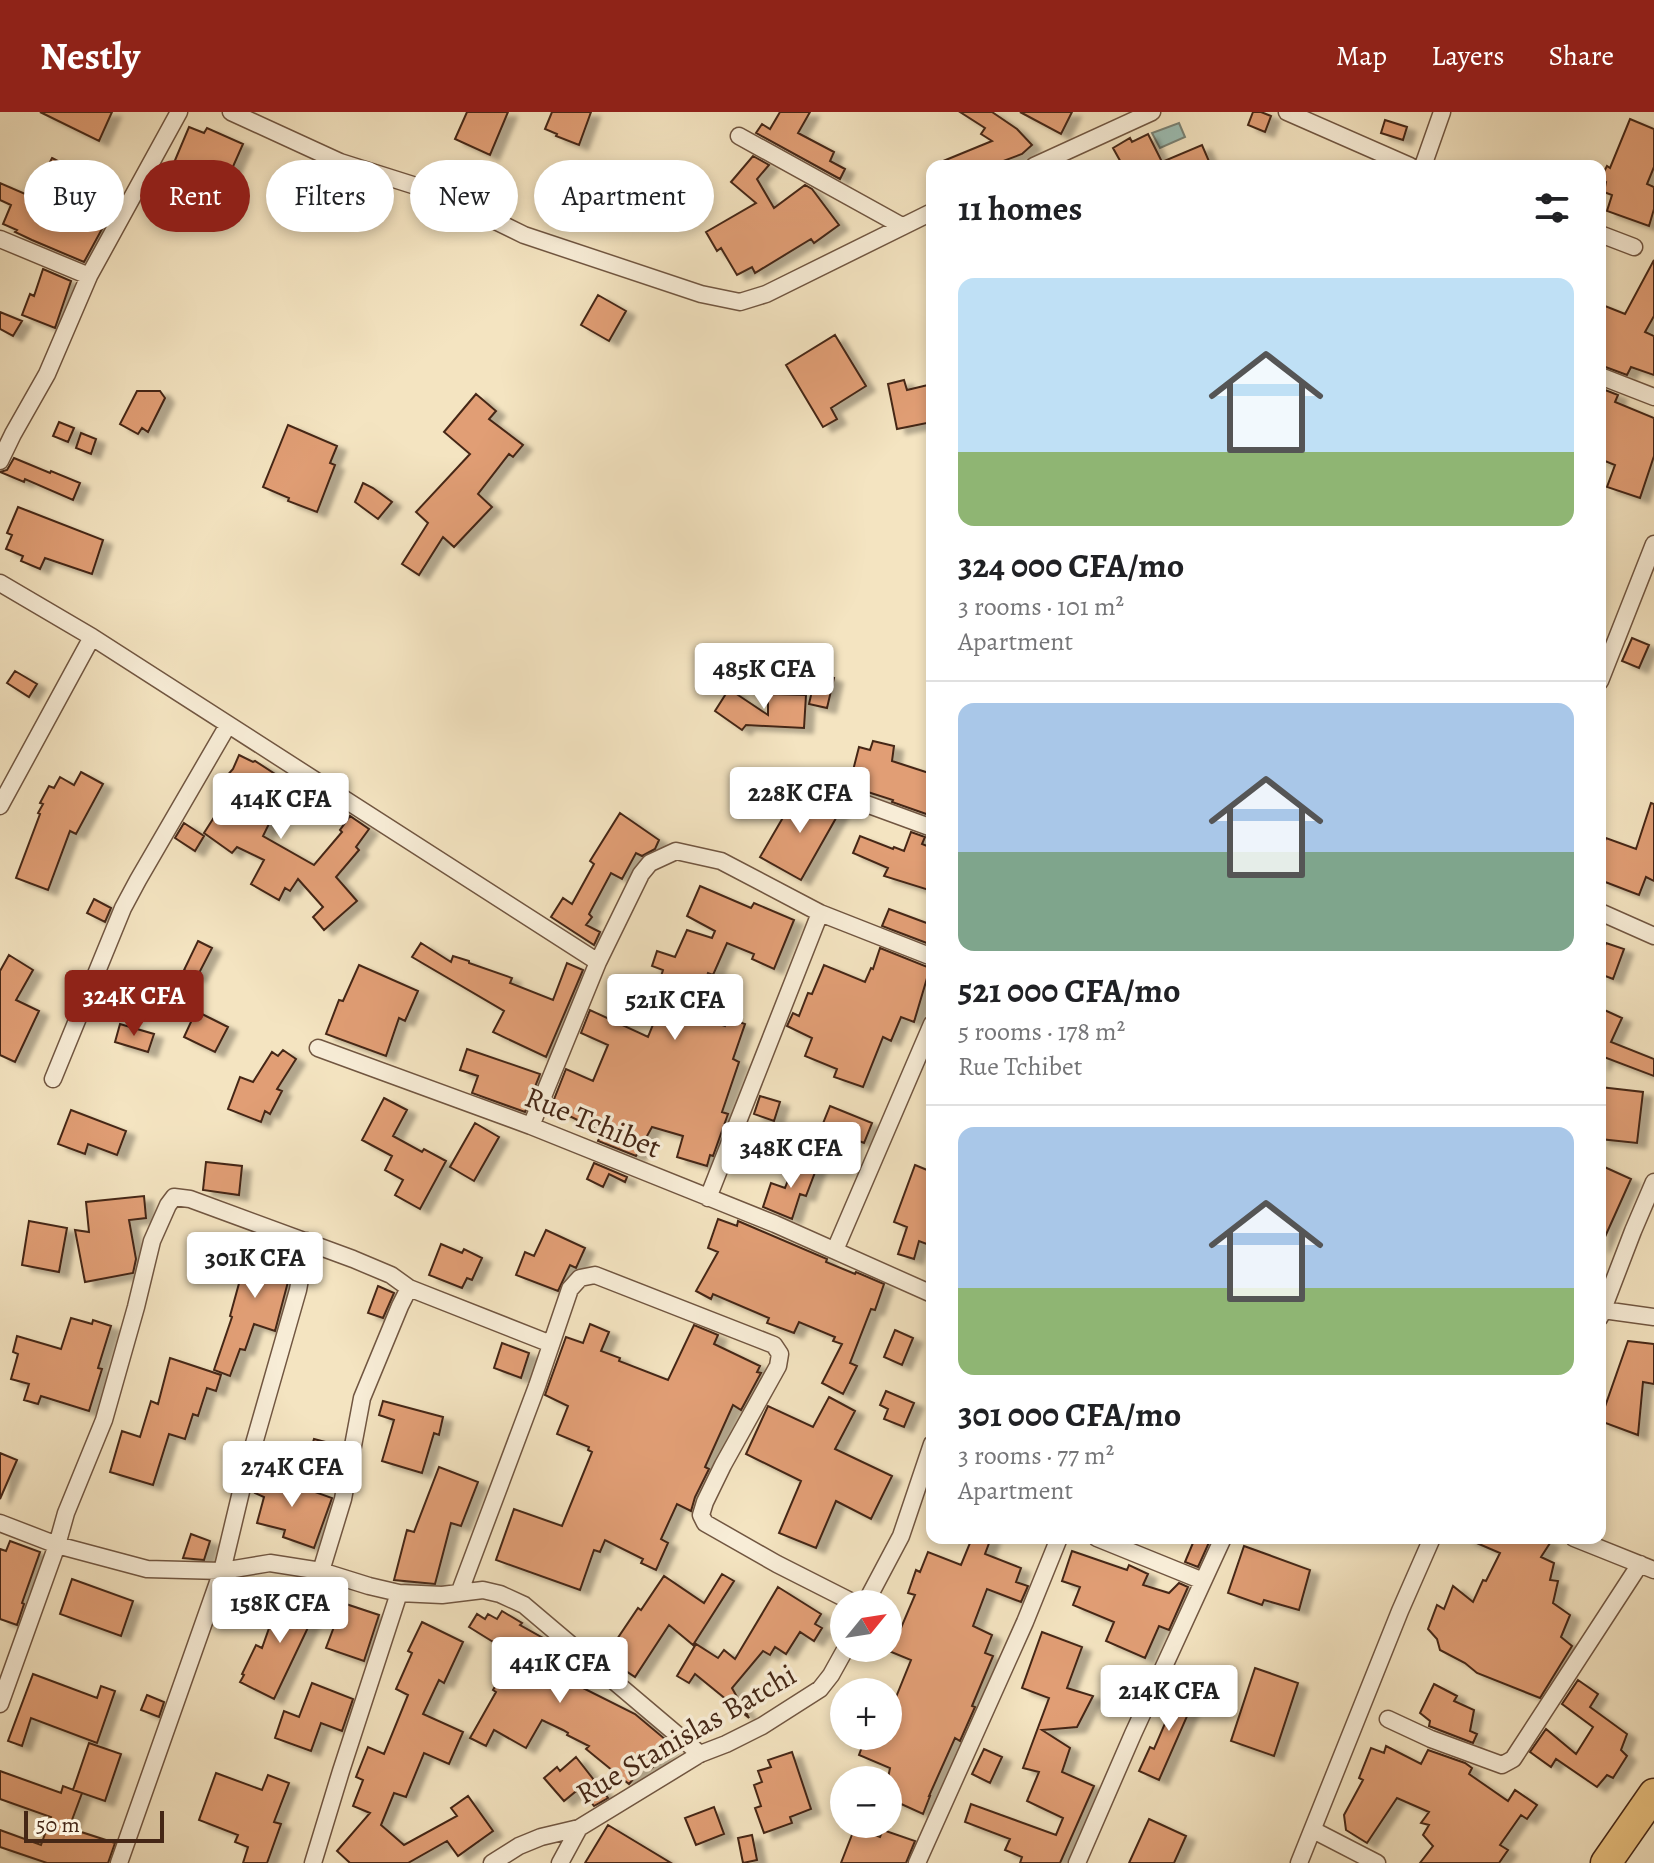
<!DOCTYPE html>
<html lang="en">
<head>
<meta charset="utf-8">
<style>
  body { margin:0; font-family:Alegreya,serif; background:#f6f6f6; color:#202124; height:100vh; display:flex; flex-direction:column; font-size:30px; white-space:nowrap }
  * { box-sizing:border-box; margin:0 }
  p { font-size:26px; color:#757577 }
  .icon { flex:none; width:44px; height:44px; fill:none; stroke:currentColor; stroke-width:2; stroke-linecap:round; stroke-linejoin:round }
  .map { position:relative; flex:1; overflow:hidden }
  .panel { position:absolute; left:926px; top:48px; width:680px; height:1384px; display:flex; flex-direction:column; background:#fff; border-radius:16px; box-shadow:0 4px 12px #0003 }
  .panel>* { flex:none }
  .guide { position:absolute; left:24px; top:48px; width:760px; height:72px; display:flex; gap:16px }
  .needle { width:52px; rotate:60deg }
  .tools { position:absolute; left:830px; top:1478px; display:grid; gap:16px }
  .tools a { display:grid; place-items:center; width:72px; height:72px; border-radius:50%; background:#fff; box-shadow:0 4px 12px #0003; font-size:40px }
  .scale { position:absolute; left:24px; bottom:20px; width:140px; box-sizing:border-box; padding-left:8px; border:4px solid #452716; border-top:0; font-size:22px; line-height:28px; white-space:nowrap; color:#452716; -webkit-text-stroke:6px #f8edd7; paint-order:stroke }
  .price { position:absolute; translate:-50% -68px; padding:0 18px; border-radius:8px; background:#fff; color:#222; font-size:26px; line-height:52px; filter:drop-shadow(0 2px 4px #0008) }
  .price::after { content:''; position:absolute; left:50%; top:48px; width:24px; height:18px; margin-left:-12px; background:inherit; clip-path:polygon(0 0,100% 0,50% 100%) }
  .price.on { background:#8f2418; color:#fff }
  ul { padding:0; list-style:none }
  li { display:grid; align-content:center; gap:16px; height:424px; padding:0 32px }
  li+li { border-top:2px solid #e0e0e0 }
  li span { display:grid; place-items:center; height:248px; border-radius:16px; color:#555 }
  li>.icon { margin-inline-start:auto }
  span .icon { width:144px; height:144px; fill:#fffc; stroke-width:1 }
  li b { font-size:34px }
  h2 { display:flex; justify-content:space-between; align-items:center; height:96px; padding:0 32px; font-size:34px }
  .pill { padding:0 28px; border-radius:36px; background:#fff; box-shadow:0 4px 12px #0003; font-size:28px; line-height:72px }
  .pill.on { background:#8f2418; color:#fff }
  header { display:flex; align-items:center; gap:48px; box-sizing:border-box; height:112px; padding:0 40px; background:#8f2418; color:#fff }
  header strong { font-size:38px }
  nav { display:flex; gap:44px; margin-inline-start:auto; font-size:28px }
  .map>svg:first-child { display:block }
</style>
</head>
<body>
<header>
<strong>Nestly</strong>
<nav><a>Map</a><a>Layers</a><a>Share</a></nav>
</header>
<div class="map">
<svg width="1654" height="1751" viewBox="0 0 1654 1751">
  <defs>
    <filter id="shadow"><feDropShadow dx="9" dy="5" stdDeviation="2" flood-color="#0004"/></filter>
  </defs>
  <rect width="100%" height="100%" fill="#f4e4c1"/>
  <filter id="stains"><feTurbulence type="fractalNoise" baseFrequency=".0025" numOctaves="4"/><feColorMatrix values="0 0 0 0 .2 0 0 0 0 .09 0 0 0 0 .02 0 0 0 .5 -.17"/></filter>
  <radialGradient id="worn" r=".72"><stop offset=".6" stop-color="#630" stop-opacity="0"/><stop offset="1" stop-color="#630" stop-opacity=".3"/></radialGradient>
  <path fill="#9cbeb4" stroke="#798275" stroke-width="2" d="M1179,11L1185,25L1160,36L1152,21Z"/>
  <path fill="#e19e75" stroke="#452716" stroke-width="2" filter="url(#shadow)" d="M40,0H112L99,29Z
    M467,0H508L490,43L455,27Z
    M552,0H591L579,33L556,24L557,22L545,17Z
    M780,0H810L798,21L834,40L830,49L845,57L840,67L756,21L762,12L770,17Z
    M960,0H992L1017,17L1032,33L1022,42L990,54H931L992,29L981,22L985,16Z
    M1020,0H1072L1061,22Z
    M1253,0H1261L1271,4L1265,20L1248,13Z
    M1630,7L1654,17V55L1647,72L1654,75V97L1649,114L1607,99L1612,83L1604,80L1606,70L1600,67L1607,54L1610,56Z
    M1385,8L1407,15L1403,28L1381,21Z
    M189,15L204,21L207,16L243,32L224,75L173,53Z
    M1148,22L1162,50L1202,33L1211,54H1123L1113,36L1130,26L1132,30Z
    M753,44L769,53L757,67L774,96L805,73L812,77L839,113L814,131L811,127L755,161L752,155L737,163L721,136L717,139L706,120L756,91L731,70Z
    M52,46L121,82L84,150L32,128L15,120L17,118L3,112L11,93L0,88V71L32,85Z
    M156,83L174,92L167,105L150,96Z
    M1654,148V204L1645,220L1654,224V263L1631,255L1627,263L1600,253V192L1625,202Z
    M43,157L71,169L55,216L22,203L30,182L34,184Z
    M598,183L626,199L609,229L581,213Z
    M0,200L22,209L13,224L0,217Z
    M835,223L866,274L831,296L837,307L823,315L786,253Z
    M904,268L907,278L932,272V310L897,317L888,272Z
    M1600,276L1618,283L1615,290L1654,306V344L1640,386L1607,375L1615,353L1600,347Z
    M137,279H160L165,286L148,320L142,316L138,322L120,312Z
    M476,282L496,299L489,307L523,333L513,345L509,342L478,382L492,395L454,435L443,425L419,463L402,452L428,411L416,400L470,342L444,320Z
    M59,310L74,316L68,330L53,324Z
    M288,313L337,334L330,351L335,353L317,400L288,389L289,386L263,375Z
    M81,321L96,327L91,342L76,336Z
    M14,346L50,361L51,359L80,371L73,388L25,367L24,370L0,360L7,358Z
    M363,371L373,376L392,390L378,407L355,390Z
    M18,395L103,428L92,462L45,446L40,457L21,449L23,444L6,437L12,423L7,421Z
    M1632,526L1649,533L1639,556L1622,549Z
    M15,559L37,572L29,585L7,571Z
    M816,561L834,566L827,596L809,592Z
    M729,577L768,603V582L806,583L804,616L746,613L742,618L715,599Z
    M873,629L894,634L892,649L932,662V704L892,690L893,688L849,674L859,635L870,638Z
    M239,643L253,650L255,649L289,671L263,724L314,753L342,720L340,718L350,704L369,717L356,735L359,738L336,765L357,789L324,818L313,805L323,795L298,767L290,779L285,776L279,788L251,772L264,748L237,735L232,741L204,721L225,688L219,684L227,670L225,666L233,657Z
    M81,660L103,672L76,722L70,719L48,778L16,766L40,702L38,701L43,692L40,691L49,674L54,676L60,665L74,673Z
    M802,674L801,707L804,708L812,682L840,699L801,768L760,745L785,702L782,700Z
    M1651,691L1654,692V769L1646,765L1639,783L1600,768V743L1606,726L1636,737Z
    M620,701L659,728L655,737L642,744L636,741L622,767L611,761L589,802L592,805L586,813L600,820L594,833L551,805L563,786L572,792L594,752L590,749Z
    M184,711L204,724L195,739L175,726Z
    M911,720L925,725L922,732L932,736V779L884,764L888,756L853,741L860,724L893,737L894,735L904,739Z
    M700,774L751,796L754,791L794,808L774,857L752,847L754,842L727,831L713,863L708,861L694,902L697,903L696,904L725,914L728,906L745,912L733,947L739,950L722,1000L728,1002L713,1044L710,1043L707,1054L677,1045L683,1024L652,1015L636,1044L598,1029L602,1020L551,995L566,957L593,969L608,933L581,921L590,898L648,925L665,883L656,880L663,858L652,854L657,839L675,845L687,818L712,826L715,819L687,804Z
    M94,787L111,796L105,810L87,801Z
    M889,797L932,813V833L882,814Z
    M198,829L212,836L197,865L184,858Z
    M421,831L451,850L453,844L469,849V851L512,866L510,871L553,888L567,851L583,858L546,945L493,920L504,899L412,845Z
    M1606,831L1624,837L1613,867L1600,862V848Z
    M880,836L930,856L914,910L901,905L891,929L883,925L863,975L834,965L837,957L805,944L812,926L787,914L793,901L799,904L808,881L812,882L824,853L865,870L871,856L873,857Z
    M9,843L33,858L16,888L39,899L15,950L0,943V859Z
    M359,853L418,879L405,909L399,906L386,944L326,922L339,888L343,889Z
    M1600,896L1622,906L1611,930L1654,947V964L1604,945L1600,954Z
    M196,899L228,915L215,940L184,925Z
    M120,912L154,922L148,940L115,930Z
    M467,937L540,962L525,1000L472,981L478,964L460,958Z
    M283,938L296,947L277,977L282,979L270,1002L265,999L261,1010L228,997L240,965L253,970L272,940L278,944Z
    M1600,975L1643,980L1637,1031L1600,1027Z
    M760,984L780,990L774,1009L754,1002Z
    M384,986L407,998L393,1024L422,1040L424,1037L446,1049L420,1097L395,1083L403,1068L385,1058L392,1044L362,1028Z
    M830,994L872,1011L864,1031L822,1014Z
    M71,998L126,1019L117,1043L88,1032L85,1042L58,1032Z
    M475,1011L499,1025L474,1069L450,1055Z
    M796,1047L817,1055L806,1084L800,1082L792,1107L763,1095L771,1071L785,1076Z
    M206,1050L242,1054L239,1083L203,1078Z
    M594,1051L627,1065L625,1070L609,1062L603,1075L587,1067Z
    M915,1053L932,1060V1134L919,1129L914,1147L898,1142L907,1115L894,1110Z
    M1600,1053L1631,1067L1600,1136Z
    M144,1084L146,1106L129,1108L136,1147L133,1161L85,1170L75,1118L89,1120L86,1090Z
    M718,1107L737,1114L738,1109L827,1147L826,1150L855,1162L856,1160L884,1172L875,1198L871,1197L850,1251L857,1254L843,1282L822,1271L842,1232L833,1229L835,1225L799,1210L794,1221L767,1211L769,1206L713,1182L711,1187L696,1179L718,1140L708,1136Z
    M29,1109L67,1116L59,1160L22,1153Z
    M546,1118L585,1136L576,1156L570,1153L558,1179L516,1163L525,1140L534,1144Z
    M251,1128L293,1139L285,1165L289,1166L275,1219L254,1212L245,1238L240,1237L230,1264L214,1258L232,1205L230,1204Z
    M441,1132L462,1141L464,1137L482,1146L472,1168L467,1166L462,1176L429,1163Z
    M378,1174L394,1181L383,1206L368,1201Z
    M71,1206L92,1212L93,1208L111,1214L98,1256L102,1257L89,1299L41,1284L38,1292L24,1288L29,1272L11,1267L18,1242L13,1240L17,1224L61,1237Z
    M590,1212L609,1220L601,1239L620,1246L619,1249L668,1268L694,1213L718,1223L714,1232L760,1254L757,1260L761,1261L741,1298L733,1293L705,1355L709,1357L695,1385L691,1399L677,1392L661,1427L668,1431L656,1458L641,1451L643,1447L605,1428L600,1440L594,1438L580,1478L496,1448L514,1397L562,1414L592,1340L588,1338L589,1335L557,1322L568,1294L545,1283L566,1225L583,1231Z
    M895,1218L913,1226L902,1253L884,1245Z
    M1628,1229L1654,1232V1272L1643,1270L1638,1323L1600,1309Z
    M502,1231L529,1241L521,1266L494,1256Z
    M170,1246L221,1263L216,1279L207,1276L198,1304L193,1302L185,1327L169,1322L153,1373L110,1360L122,1319L140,1325L151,1289L158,1292Z
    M886,1279L914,1291L904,1315L884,1307L888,1297L880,1293Z
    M829,1285L855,1299L835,1337L892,1364L871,1407L836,1389L816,1436L779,1421L801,1369L746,1342L768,1294L813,1315Z
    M383,1289L443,1305L439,1323L434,1321L422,1361L382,1349L394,1308L379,1303Z
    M314,1327L337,1333L332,1350L309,1343Z
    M0,1341L17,1348L0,1387Z
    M439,1355L478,1370L461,1414L451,1411L435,1472L394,1468L407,1418L414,1420Z
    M266,1357L288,1367L287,1370L332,1386L314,1436L283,1425L285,1418L257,1411L264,1385L255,1381Z
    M191,1422L210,1429L204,1448L183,1446Z
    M972,1426H991L985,1442L1021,1456L1016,1470L1028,1474L1021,1490L987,1477L973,1514L992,1523L985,1541L993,1544L972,1594L975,1595L960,1629L955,1626L929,1684H930L923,1702L888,1686V1666L890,1656L859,1643L866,1624H888V1605L911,1548L884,1537L888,1536V1529L894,1513L901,1516L915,1483L908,1481L916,1458L920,1460L928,1440L961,1453Z
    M1195,1426H1211L1198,1455L1185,1450Z
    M1465,1426H1541L1550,1431L1541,1445L1554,1451L1550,1468L1558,1469L1553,1491L1570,1503L1561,1525L1572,1534L1540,1586L1477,1561L1465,1551L1440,1538L1437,1527L1428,1517L1437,1493L1444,1497L1453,1474L1473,1490L1483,1468L1486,1469L1500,1441Z
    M10,1429L40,1440L22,1491L24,1492L17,1513L0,1507V1437L6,1439Z
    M1244,1434L1310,1458L1299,1498L1264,1488L1262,1493L1228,1481Z
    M1072,1439L1127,1458L1129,1453L1148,1462L1143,1473L1169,1481L1179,1471L1188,1475L1169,1518L1159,1514L1145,1546L1106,1529L1114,1510L1073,1493L1080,1475L1062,1469Z
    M722,1462L734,1469L693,1533L669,1513L635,1565L605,1545L638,1496L641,1498L664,1464L704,1491Z
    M72,1467L133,1489L121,1524L60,1502Z
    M778,1475L821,1502L815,1512L822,1516L814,1529L800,1520L786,1542L775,1535L770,1543L763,1539L732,1576L749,1606L695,1562L689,1571L677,1564L696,1532L718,1546L724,1538L735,1547Z
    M305,1478L323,1484L274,1587L240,1570L244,1563L242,1562L256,1533L262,1536L279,1488L300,1495Z
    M343,1491L379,1503L364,1549L326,1536Z
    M502,1499L522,1511L520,1513L550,1530L540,1548L566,1560L563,1566L635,1602L672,1633L651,1657L646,1652L629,1672L586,1637L589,1634L567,1623L568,1621L563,1618L542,1608L526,1636L494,1618L486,1634L470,1626L496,1580L493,1578L510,1549L507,1547L511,1541L469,1515L477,1502L485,1507L488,1502L497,1507Z
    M422,1510L463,1530L444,1571L439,1568L423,1602L463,1620L449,1652L424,1641L406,1685L394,1681L381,1713L404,1733L457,1704L451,1696L468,1684L493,1719L458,1744L447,1729L408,1751H350L337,1739L370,1701L353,1694L363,1668L356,1665L368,1635L384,1642L408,1583L396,1577L412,1541L408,1539Z
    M1042,1520L1082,1535L1067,1576L1093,1584L1077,1615L1042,1618L1070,1636L1062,1660L1094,1674L1060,1751H1020L1022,1745L1005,1738L1010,1727L965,1710L971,1692L1056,1723L1063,1706L1027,1689L1039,1660L1023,1656L1049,1586L1022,1576Z
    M1255,1556L1298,1571L1274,1644L1231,1629Z
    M33,1562L97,1586L101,1574L115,1579L97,1631L31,1606L22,1634L8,1629Z
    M1578,1568L1598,1582L1590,1595L1627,1622L1621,1638L1627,1644L1613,1666L1607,1663L1597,1675L1556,1647L1551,1655L1530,1640L1546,1617L1576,1642L1593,1615L1562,1592Z
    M312,1571L353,1587L342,1619L321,1611L311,1639L275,1626L284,1599L299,1605Z
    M1182,1572L1199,1577L1159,1668L1139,1659L1150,1635L1154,1637Z
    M1434,1572L1457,1584L1454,1589L1474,1598L1470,1619L1477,1622L1473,1631L1429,1614L1430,1609L1420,1601Z
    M147,1583L164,1590L159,1605L141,1598Z
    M89,1631L121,1642L105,1689L73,1678Z
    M1386,1634L1421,1652L1428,1638L1465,1651L1472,1656L1469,1662L1508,1689L1515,1678L1537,1693L1527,1707L1521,1703L1500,1733L1508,1738L1499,1751H1420L1433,1734L1423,1723L1429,1713L1421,1711L1429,1700L1397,1686L1367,1731L1346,1718L1344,1703L1363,1668L1359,1666L1371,1636L1384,1641Z
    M984,1637L1002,1645L990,1671L972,1662Z
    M792,1640L811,1697L790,1705L792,1711L764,1721L755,1696L761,1694L754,1673L762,1670L758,1659L771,1655L768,1648Z
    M576,1645L608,1686L594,1694L580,1676L564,1689L544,1666L557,1655L560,1659Z
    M0,1659L61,1681L63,1674L82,1681L69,1716L115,1731L108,1751H47L0,1735V1718L41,1733L51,1705L0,1687Z
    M216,1661L262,1678L268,1663L289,1671L274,1710L281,1712L267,1751H243L248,1735L235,1730L238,1723L199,1708Z
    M714,1695L724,1722L696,1733L685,1706Z
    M1149,1707L1186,1724L1174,1751H1129Z
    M608,1713L671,1751H585Z
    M855,1715L880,1725L883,1718L915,1729L906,1751H841Z
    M752,1723L757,1748L743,1751L738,1726Z"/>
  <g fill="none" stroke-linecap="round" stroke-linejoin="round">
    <defs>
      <path id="street" d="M231,0L340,50L438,81L524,123L701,182L740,190L766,182L932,100
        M1287,0L1410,54
        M739,24L902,114
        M1034,54L1152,0
        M1423,54L1442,0
        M1600,122L1634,135
        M0,127L89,164
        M1600,264L1654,285
        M0,349L13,322L47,262L89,164L179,0
        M0,471L92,525L598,850
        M1600,569L1654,432
        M839,682L932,716
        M0,694L92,525
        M1600,800L1654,824
        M318,936L531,1014L775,1112L932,1182
        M53,967L123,796L138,768L228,613
        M531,1014L598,850L641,762L650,751L676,739L721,749L820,801L932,845
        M708,1086L820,801
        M835,1138L932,912
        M1603,1198L1654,1205
        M1600,1205L1633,1119L1654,1070
        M0,1411L57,1433L147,1457L222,1459L270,1451L321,1459L369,1474L399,1481L442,1483L483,1478L500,1482L524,1493L700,1642
        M1097,1426L1203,1469
        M1574,1426L1654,1458
        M321,1459L343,1387L362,1286L400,1194L409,1176
        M460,1479L537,1274L570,1177L580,1166L595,1163L774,1233L780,1242L778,1254L723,1353L705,1390L701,1403L705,1411L777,1452L856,1492
        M865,1492L901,1424L932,1332
        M0,1592L57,1433L66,1401L104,1308L136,1195L152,1129L168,1093L174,1085L190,1087L353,1147L391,1163L409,1176L551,1232
        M1388,1607L1431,1627L1502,1653L1513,1647L1640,1452
        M1313,1718L1377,1751
        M119,1751L222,1459L245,1363L298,1178L307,1129
        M313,1751L341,1659L399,1481
        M492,1751L519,1734L541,1725L579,1716L700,1642L726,1632L762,1614L820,1577L831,1563L846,1536
        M560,1751L579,1716
        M917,1751L1025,1510L1059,1426
        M1077,1751L1133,1622L1223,1426
        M1299,1751L1400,1499L1432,1426"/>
      <path id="highway" d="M1606,1751L1654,1682"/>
    </defs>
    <use href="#street" stroke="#715641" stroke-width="19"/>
    <use href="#highway" stroke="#452716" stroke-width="33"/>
    <use href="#street" stroke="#f8edd7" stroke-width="16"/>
    <use href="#highway" stroke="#eac280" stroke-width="30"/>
  </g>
  <g text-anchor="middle" stroke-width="7" stroke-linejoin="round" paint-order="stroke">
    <g font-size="30" fill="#452716" stroke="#f8edd7">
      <text transform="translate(593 1010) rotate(22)" y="10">Rue Tchibet</text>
      <text transform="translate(686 1622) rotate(-30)" y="10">Rue Stanislas Batchi</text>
    </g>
  </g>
  <rect width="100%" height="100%" filter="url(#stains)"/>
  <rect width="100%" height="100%" fill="url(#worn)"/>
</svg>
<div class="tools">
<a><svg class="needle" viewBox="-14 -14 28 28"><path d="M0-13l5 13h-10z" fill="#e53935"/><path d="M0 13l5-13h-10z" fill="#757577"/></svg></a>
<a>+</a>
<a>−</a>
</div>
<div class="scale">50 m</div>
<b class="price" style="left:764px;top:599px">485K CFA</b>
<b class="price" style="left:800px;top:723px">228K CFA</b>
<b class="price" style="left:281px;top:729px">414K CFA</b>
<b class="price on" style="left:134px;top:926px">324K CFA</b>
<b class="price" style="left:675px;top:930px">521K CFA</b>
<b class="price" style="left:791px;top:1078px">348K CFA</b>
<b class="price" style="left:255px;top:1188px">301K CFA</b>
<b class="price" style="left:292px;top:1397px">274K CFA</b>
<b class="price" style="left:280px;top:1533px">158K CFA</b>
<b class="price" style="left:560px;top:1593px">441K CFA</b>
<b class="price" style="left:1169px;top:1621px">214K CFA</b>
<div class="guide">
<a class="pill">Buy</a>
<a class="pill on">Rent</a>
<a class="pill">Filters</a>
<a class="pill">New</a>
<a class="pill">Apartment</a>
</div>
<section class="panel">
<h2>11 homes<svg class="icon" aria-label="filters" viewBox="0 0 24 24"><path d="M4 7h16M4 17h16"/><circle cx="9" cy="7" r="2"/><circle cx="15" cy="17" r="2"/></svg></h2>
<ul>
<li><span style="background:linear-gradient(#bfe0f5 70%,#8fb573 0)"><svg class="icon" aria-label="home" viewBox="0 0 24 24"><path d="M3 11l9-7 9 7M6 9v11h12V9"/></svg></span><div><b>324 000 CFA/mo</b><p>3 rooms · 101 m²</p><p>Apartment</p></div></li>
<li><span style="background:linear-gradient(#a9c7e8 60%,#7fa58c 0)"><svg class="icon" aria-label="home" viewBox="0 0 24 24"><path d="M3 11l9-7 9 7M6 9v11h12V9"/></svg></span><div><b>521 000 CFA/mo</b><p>5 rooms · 178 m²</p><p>Rue Tchibet</p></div></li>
<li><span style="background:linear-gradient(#a9c7e8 65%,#8fb573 0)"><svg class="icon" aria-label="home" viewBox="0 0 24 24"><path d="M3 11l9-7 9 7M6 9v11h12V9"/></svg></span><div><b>301 000 CFA/mo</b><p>3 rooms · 77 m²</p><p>Apartment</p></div></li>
</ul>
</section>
</div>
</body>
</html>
